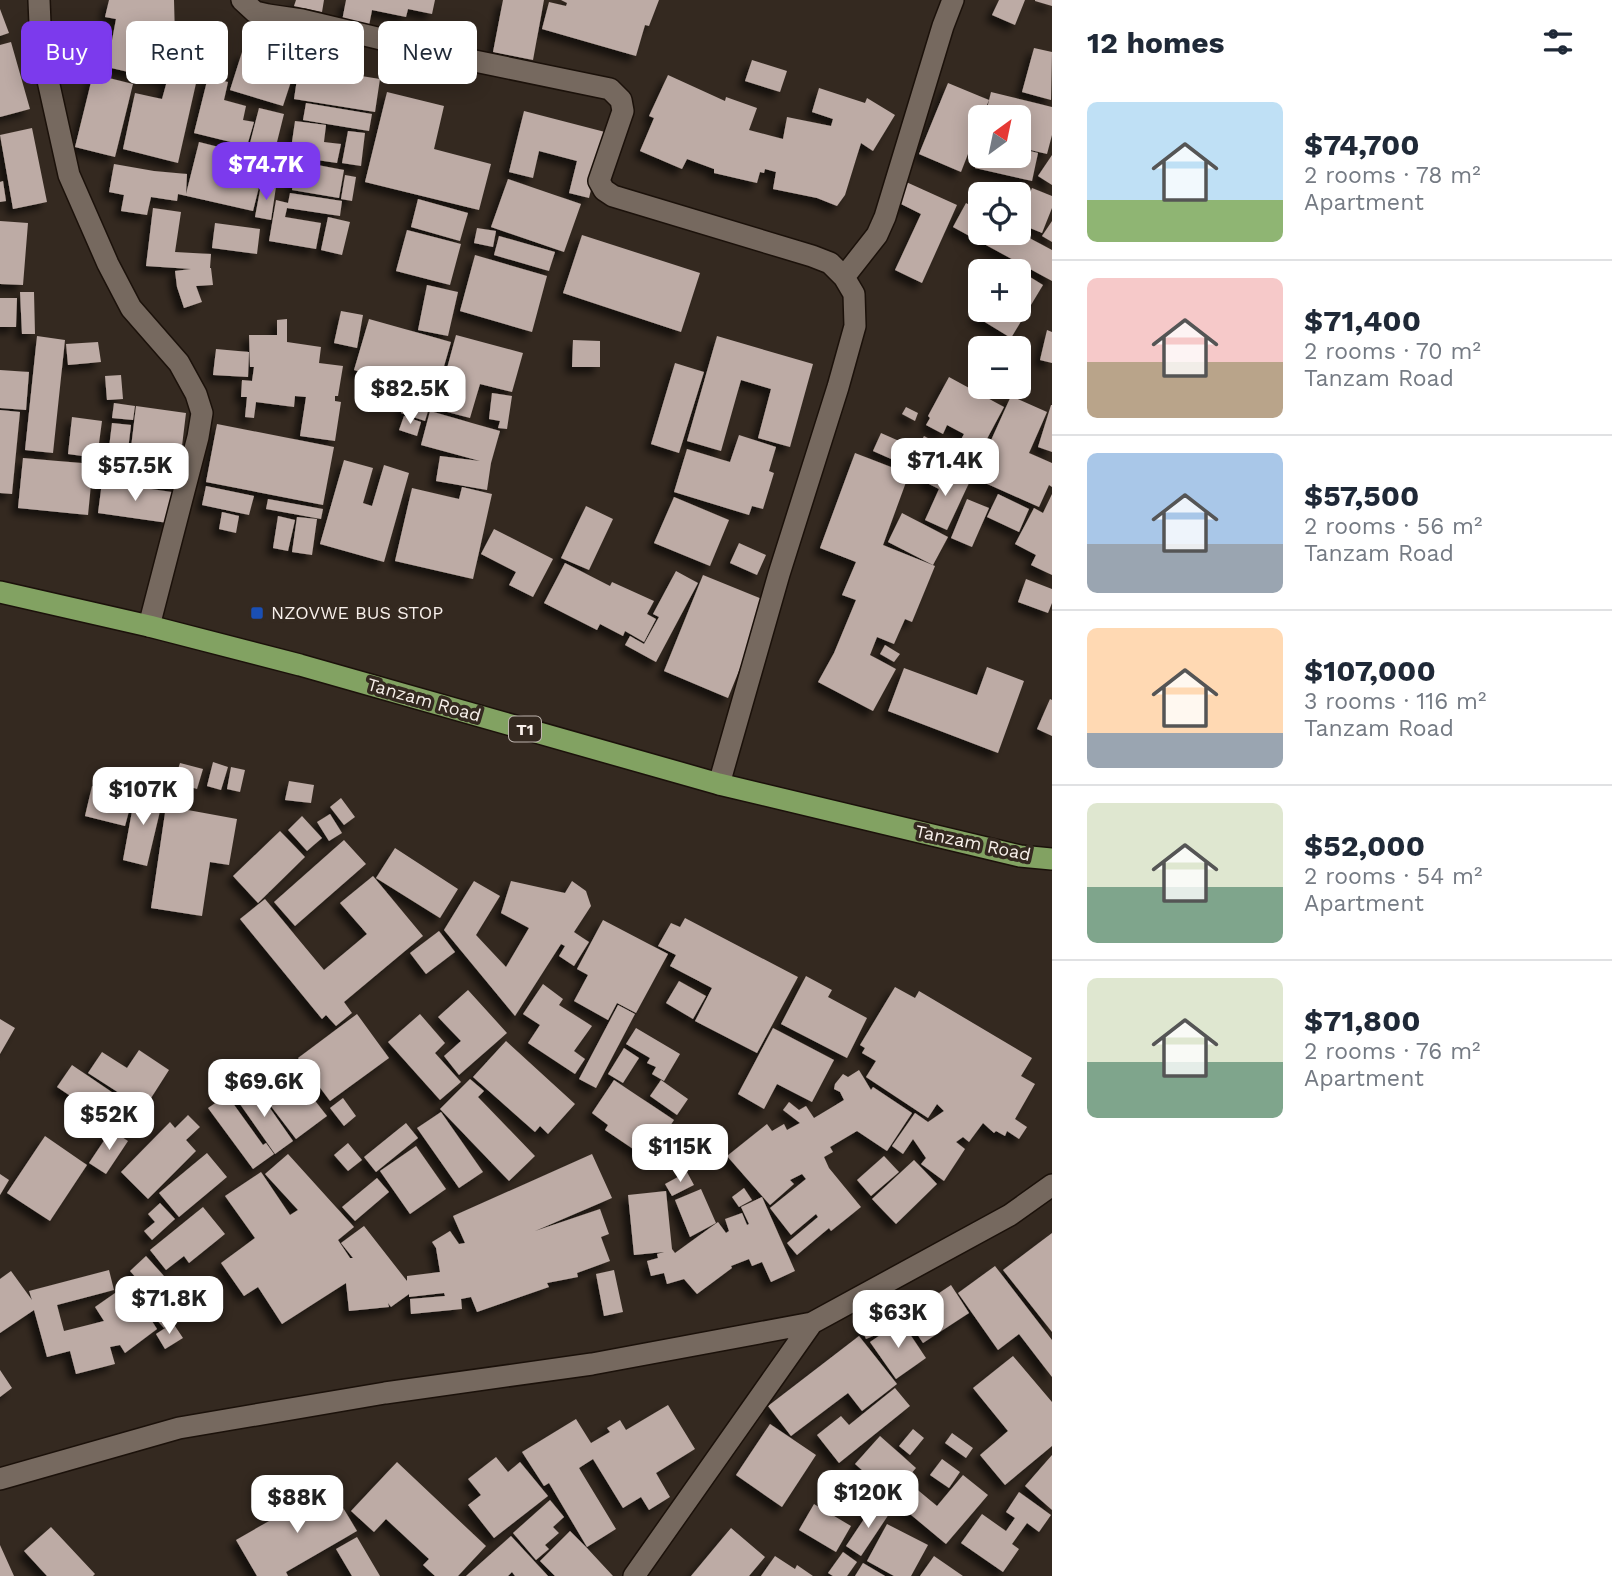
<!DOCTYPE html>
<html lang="en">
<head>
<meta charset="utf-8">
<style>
  body { margin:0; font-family:"Work Sans",sans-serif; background:#f2f2f3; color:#1f2937; height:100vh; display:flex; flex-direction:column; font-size:26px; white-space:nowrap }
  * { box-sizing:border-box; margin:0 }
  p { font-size:23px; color:#747a83 }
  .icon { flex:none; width:38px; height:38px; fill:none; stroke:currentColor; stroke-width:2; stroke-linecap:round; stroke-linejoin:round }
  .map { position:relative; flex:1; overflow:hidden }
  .side { display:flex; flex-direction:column; background:#fff; width:560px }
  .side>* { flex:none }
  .banner { position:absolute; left:21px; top:21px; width:665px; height:63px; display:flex; gap:14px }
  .needle { width:46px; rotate:33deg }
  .tools { position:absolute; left:968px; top:105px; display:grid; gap:14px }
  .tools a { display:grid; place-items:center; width:63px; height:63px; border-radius:10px; background:#fff; box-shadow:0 4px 18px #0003; font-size:35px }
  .price { position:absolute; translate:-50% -60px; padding:0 16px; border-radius:14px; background:#fff; color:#222; font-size:23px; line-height:46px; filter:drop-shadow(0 2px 4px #0008) }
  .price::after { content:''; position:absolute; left:50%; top:42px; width:21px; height:16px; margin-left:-10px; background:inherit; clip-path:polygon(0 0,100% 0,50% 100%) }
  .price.on { background:#7c3aed; color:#fff }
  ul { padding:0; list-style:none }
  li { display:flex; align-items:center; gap:21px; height:175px; padding:0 35px }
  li+li { border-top:2px solid #e0e1e3 }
  li span { display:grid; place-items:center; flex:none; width:196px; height:140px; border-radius:10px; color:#555 }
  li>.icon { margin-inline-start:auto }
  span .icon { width:84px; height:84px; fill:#fffc; stroke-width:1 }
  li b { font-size:30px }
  h2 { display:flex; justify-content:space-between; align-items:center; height:84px; padding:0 35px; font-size:30px }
  .pill { padding:0 24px; border-radius:10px; background:#fff; box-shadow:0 4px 18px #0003; font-size:24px; line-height:63px }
  .pill.on { background:#7c3aed; color:#fff }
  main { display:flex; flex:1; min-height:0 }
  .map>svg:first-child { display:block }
</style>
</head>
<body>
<main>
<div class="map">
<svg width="1052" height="1576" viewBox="0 0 1052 1576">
  <defs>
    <filter id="shadow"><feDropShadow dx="-6" dy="6" stdDeviation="3.5" flood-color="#0009"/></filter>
  </defs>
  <rect width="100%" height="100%" fill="#342920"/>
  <path fill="#bdaba5" filter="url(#shadow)" d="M109,0H174L175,37H160V39L169,40L166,57L155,56V60L199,70L178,163L123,149L135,93L162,99L167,81L107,67L116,19L105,17Z
    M296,0H324L322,12L294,6Z
    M346,0H435L432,14L408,9L406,17L372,10L369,26L342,21Z
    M503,0H544L533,60L493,52Z
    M561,0H659L649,26L645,25L636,56L542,29L549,2L566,6L567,3Z
    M999,0H1025L1015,25L992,15Z
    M1052,0V6L1035,1V0Z
    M0,9L9,33L0,36Z
    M181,22L212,31L203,67L172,59Z
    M11,42L30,109L0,117V45Z
    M1034,48L1052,52L1051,100L1022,92Z
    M242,52L295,69L283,106L230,90Z
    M752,60L787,71L780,92L745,81Z
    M299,66L380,79L375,112L294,99Z
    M93,74L133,84L115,157L75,147Z
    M668,75L725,101L726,97L757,108L749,130L783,139L787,117L831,126L833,119L812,112L819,88L865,103L867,98L895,115L873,151L861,143L845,195L837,206L817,198L773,189L776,172L765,169L764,173L760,172L757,183L714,173V169L687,159L682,169L640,151L654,118L649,116Z
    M208,77L228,82L224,100L246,106L243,120L254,122L247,146L194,133Z
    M948,83L989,100L982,117H980V123L961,172L919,154Z
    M387,92L444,106L434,149L491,164L479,210L365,182Z
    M991,92L1052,107V135L1047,154L1018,147V117H985Z
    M306,103L372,114L369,131L303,120Z
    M259,108L284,114L275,150L250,143Z
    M524,111L605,132L589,198L569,193L577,161L539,151L533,178L509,172Z
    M295,121L326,125L324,142L341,144L337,163L290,156Z
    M32,128L47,202L13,209L0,135Z
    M348,131L365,133L361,166L342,163Z
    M199,142L266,159L253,211L178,194L177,201L151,197L147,215L121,211L124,195L109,192L114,164L154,171L187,174L186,194Z
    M1018,148L1038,153L1032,181L975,168L979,149L980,156H1018Z
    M1052,155V185L1038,176Z
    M296,161L344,170L339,198L292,190Z
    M345,175L356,177L352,201L341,199Z
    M508,179L581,204L564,252L491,227Z
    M3,181L6,201L0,202V182Z
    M904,181L957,205L922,283L895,270L921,214L895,201Z
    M261,185L276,187L271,220L255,217Z
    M1032,188L1052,196V208L1042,233L1018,223Z
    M290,193L342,201L340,216L287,208L285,217L321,223L316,249L269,241L276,200L288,203Z
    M418,199L468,213L460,241L411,227Z
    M966,203L980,211V233L1018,232L1052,250V281L953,227Z
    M153,208L181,212L175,252L211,254L210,268H211L213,285L196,286L202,302L184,308L177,287L175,271L191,269L146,266Z
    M328,217L350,222L342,255L321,250Z
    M0,221L28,223L23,285L0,284Z
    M1052,221V242L1042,236Z
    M215,223L260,229L257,254L212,248Z
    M477,228L496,231L493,247L474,243Z
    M407,230L461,244L450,285L396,271Z
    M582,235L700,273L681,332L563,293Z
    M499,236L555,252L549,271L494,255Z
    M475,255L547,276L532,332L460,311Z
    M1007,263L1043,285L1011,338L975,316L979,310H1018V271H1002Z
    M427,285L458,292L448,336L418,330Z
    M20,292H34L35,334H22Z
    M0,298H17L16,327H0Z
    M341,311L363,315L357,348L334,343Z
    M287,319V342L321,347L319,363L343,366L338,396H335V401L341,402L335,441L300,436L306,397L295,396L294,407L256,402L254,418L245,417L247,397H241L242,380L252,381L254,367H250L249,335H277V320Z
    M369,319L451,342L436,394L354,370Z
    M1047,330L1052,332V363L1040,360Z
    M456,335L523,353L512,392L480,384L470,418L436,409Z
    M37,336L65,340L53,453L25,450Z
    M717,336L813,364L790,447L758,438L771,389L741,380L721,451L687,441Z
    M573,340L600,341V367H572Z
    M995,341L1007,348H990Z
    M98,342L101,362L68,365L66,344Z
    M216,349L249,352L248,377L213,375Z
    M675,363L704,372L679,453L651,444Z
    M0,370L29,372L26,410L0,408Z
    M121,375L123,399L107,400L105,376Z
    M949,377L1004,407L966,478L916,451L924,436L946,448L949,442L957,447L964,434L947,425L943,434L926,425L930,418L928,416Z
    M408,390L432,398L425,421L401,413Z
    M492,393L512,396L507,429L498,428L500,421L489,419Z
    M1011,396L1047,412L1029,453L1052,463V487L1049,485L1039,507L974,478Z
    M114,403L135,406L133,420L112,418Z
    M1051,405H1052V452L1038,447Z
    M136,406L186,413L177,487L127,481Z
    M906,407L918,413L915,421L902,414Z
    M0,410L20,412L12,494L0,493Z
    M430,411L500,431L491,463L487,490L436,481L440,456L480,461L421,445Z
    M404,416L421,422L417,436L399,430Z
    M72,417L102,421L97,458L68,454Z
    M112,423L131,425L124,483L105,481Z
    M217,424L334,447L323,505L206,482Z
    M881,433L915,448L907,466L873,451Z
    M739,435L776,447L769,471L774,473L763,509L752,506L749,515L674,492L687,449L730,462Z
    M855,453L909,474L883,545L935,566L912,622L905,619L894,644L877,637L870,655L896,669L873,711L818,682L834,653L856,600L842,595L856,562L820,548Z
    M23,458L93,464L88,515L18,508Z
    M344,460L373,468L363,503L372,506L384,465L409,473L384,562L320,544Z
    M930,471L944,478L947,472L969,483L947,530L925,520L939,489L925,482Z
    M102,482L172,492L168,523L98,513Z
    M206,486L254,496L249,515L202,505Z
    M462,487L492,494L473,579L395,561L412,488L459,499Z
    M998,494L1029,509L1019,532L987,517Z
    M1052,494V575L1031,565L1036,555L1015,544L1034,508L1043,513Z
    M674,497L729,520L710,566L654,543Z
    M268,499L323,509L321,519L266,509Z
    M967,499L989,508L972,547L951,538Z
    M586,506L613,519L589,570L561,558Z
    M222,512L239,516L236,533L219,529Z
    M902,513L948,537L933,565L888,542Z
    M278,516L295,520L288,551L273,548Z
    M297,517L317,519L312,555L292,552Z
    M494,529L553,559L533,597L509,585L516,572L481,554Z
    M739,543L766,555L757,575L730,563Z
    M565,563L610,586L612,582L654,601L647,614L656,619L644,642L625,631L623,636L600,624L597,630L544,603Z
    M676,571L698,583L656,662L625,645L630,636L644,644L659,617L653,614Z
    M703,575L767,601L728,698L664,671Z
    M1026,579L1052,589V603L1048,613L1018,602Z
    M885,645L900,654L894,662L880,654Z
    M987,667L1024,681L998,753L888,711L904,668L977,695Z
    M1050,699L1052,700V736L1037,729Z
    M213,762L228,767L221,790L207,786Z
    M180,763L203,769L197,789L174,782Z
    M231,767L245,770L240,792L227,789Z
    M289,781L314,785L311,803L285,800Z
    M92,786L133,796L125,826L85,816Z
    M145,790L164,794L147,866L123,860L135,795L144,797Z
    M341,798L355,817L344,825L330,807Z
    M166,806L237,819L229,865L210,862L202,916L151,908Z
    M330,814L342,833L329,841L317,822Z
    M302,816L322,838L307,851L288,830Z
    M280,831L305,857L258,903L233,876Z
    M344,840L366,864L295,926L274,902Z
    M395,848L458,889L440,918L376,878Z
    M373,876L423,936L344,1002L352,1013L336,1026L326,1015L322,1019L240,919L265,899L324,970L367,934L340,903Z
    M474,881L500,896L476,935L506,967L529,928L501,913L511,881L565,893L572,881L586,891L591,906L574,932L589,942L574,966L559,956L565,946L561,944L515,1016L444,930Z
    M685,918L798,977L757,1053L695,1021L712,988L670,966L676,955L658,946L671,923L680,927Z
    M603,920L668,954L636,1013L617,1003L608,1020L574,1001L588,975L577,969Z
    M439,931L455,952L426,974L410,953Z
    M806,976L832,990L828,997L867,1018L847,1058L781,1024Z
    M679,981L706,996L693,1019L666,1003Z
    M543,984L563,999L559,1005L592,1026L574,1051L585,1059L575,1074L528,1043L540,1025L523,1014Z
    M895,987L915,998L919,991L1032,1058L1021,1076L1035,1084L1015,1119L1027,1127L1019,1139L1007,1131L1005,1136L996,1131L994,1133L983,1123L969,1142L963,1137L956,1142L965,1149L944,1181L921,1164L926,1158L913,1139L903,1154L892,1146L915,1113L928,1122L944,1111L937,1104L928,1118L866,1077L876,1061L862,1053L865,1048L860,1045Z
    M468,990L507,1033L459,1075L444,1056L461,1041L438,1017Z
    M618,1005L635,1014L596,1088L579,1079Z
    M357,1014L389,1058L330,1101L298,1058Z
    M420,1014L445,1043L435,1053L461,1082L440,1100L388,1042Z
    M0,1019L15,1028L0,1054Z
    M636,1028L680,1054L664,1081L652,1074L656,1067L647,1063L650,1058L626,1044Z
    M773,1028L834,1060L812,1102L777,1084L764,1109L738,1094Z
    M506,1041L575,1104L548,1134L540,1126L535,1132L473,1077Z
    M624,1048L639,1058L623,1083L608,1074Z
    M139,1050L169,1070L144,1109L88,1073L102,1052L127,1068Z
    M284,1061L327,1116L296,1139L254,1084Z
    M72,1065L144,1114L129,1135L57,1087Z
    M859,1070L871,1090L873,1087L912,1113L887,1151L857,1131L830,1147L833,1152L824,1157L829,1168L861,1207L831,1231L829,1228L797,1255L787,1243L818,1217L816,1214L791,1235L770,1208L806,1179L802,1174L790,1180L794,1184L770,1205L727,1156L767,1124L772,1131L784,1124L787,1130L800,1123L783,1110L789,1102L799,1110L806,1106L814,1118L844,1100L840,1092L834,1089L835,1084L843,1074L848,1077Z
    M470,1079L484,1091L478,1097L535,1156L509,1181L440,1109Z
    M614,1080L674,1120L648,1159L605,1130L608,1125L592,1113Z
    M661,1080L688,1099L677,1115L650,1096Z
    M253,1084L293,1141L275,1154L235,1097Z
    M227,1095L263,1145L266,1143L274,1154L253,1169L208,1108Z
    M343,1098L356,1116L344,1126L330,1108Z
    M441,1112L483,1172L459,1188L417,1128Z
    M188,1115L200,1127L186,1140L196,1151L148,1199L121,1172L170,1122L175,1128Z
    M406,1123L418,1138L376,1172L364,1157Z
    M111,1130L128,1141L106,1174L89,1163Z
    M45,1136L87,1165L50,1221L7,1193Z
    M348,1143L362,1160L348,1171L334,1155Z
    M416,1146L446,1189L410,1214L380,1171Z
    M207,1153L227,1177L179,1217L159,1193Z
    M288,1154L354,1227L338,1240L350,1258H353L341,1243L364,1226L407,1281V1276L440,1272L436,1248L432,1242L450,1231L459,1244L465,1243L453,1216L592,1154L612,1198L535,1231L600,1209L609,1234L601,1237L610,1261L577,1273L578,1277L547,1283L549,1287L477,1312L471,1297L461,1299L462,1309L411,1314L410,1299L445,1296L444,1293L409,1297V1294L391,1307L388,1303L389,1307L349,1311L346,1283L282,1324L258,1287L244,1296L221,1263L255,1238L225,1196L261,1172L290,1215L298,1210L265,1174Z
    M884,1156L899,1172L871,1196L857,1180Z
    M914,1160L937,1184L896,1224L872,1199Z
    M687,1172L694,1185L672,1196L665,1184Z
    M0,1174L9,1180L0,1195Z
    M377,1178L389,1192L355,1221L342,1207Z
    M744,1188L752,1200L739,1207L732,1197Z
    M701,1189L716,1223L690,1237L675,1200Z
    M666,1191L672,1249L675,1253L718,1222L726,1233L729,1231L725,1219L742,1213L747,1225L749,1224L741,1207L762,1197L795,1271L771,1282L762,1262L752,1266L749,1259L731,1266L732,1268L697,1294L684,1279L667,1284L664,1273L651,1276L647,1261L658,1258L657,1254L664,1252L634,1255L628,1195Z
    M160,1203L175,1219L152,1240L144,1231L155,1222L148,1214Z
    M203,1207L225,1234L189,1263L184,1256L166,1270L150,1250Z
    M1052,1233V1332L1003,1270Z
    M146,1256L190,1305L164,1328L147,1309L157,1301L130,1271Z
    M995,1266L1052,1340V1377L1019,1334L998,1350L958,1293Z
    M109,1270L114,1290L57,1305L64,1331L104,1321L95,1307L128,1284L157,1329L125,1353L120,1345L110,1347L115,1364L76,1374L70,1351L47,1357L34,1310L0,1333V1279L11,1271L32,1300L29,1291Z
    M614,1270L623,1312L604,1316L596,1274Z
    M951,1285L969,1313L923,1343L905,1316Z
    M880,1320L885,1331L866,1339L861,1327Z
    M901,1321L926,1358L896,1379L870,1342Z
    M173,1323L183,1338L165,1349L156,1334Z
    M859,1336L897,1384L862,1411L848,1393L791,1436L768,1406Z
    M1013,1356L1052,1402V1446L1005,1485L980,1455L1008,1431L973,1388Z
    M0,1370L12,1388L0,1397Z
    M895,1388L910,1406L839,1463L817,1435L841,1416L849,1425Z
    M668,1405L695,1449L656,1473L670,1497L649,1510L641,1497L623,1508L593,1459L579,1468L616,1529L587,1547L549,1483L544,1486L522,1452L576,1419L591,1443L610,1432L607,1428L620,1420L626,1430Z
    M770,1424L816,1455L782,1507L736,1475Z
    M913,1429L924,1438L910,1455L899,1446Z
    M952,1433L973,1448L966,1458L945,1443Z
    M880,1436L916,1468L892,1496L855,1464Z
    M1052,1455V1510L1025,1486Z
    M496,1457L508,1472L520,1462L548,1496L494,1538L468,1505L481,1495L468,1479Z
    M942,1459L960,1472L949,1488L930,1475Z
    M397,1462L486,1546L458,1576H435L423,1565L429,1559L386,1519L374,1532L351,1511Z
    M963,1475L988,1495L946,1544L892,1499L907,1481L937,1506Z
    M330,1486L357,1531L286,1572L288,1576H257L236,1540Z
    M1019,1492L1051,1515L1039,1532L1027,1523L1012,1544L1019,1549L1003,1572L961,1543L982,1514L1006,1531L1015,1518L1006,1512Z
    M550,1500L564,1517L553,1527L559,1533L545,1545L549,1549L536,1560L513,1533Z
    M814,1504L851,1526L836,1552L799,1530Z
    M874,1504L889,1514L861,1556L846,1546Z
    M887,1524L928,1545L911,1576H894L867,1561Z
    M51,1527L95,1574L93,1576H47L24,1551Z
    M731,1528L765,1557L749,1576H691Z
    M570,1531L587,1548L613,1576H555L540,1561Z
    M511,1536L548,1576H515L512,1572L508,1576H466Z
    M357,1537L380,1576H352L336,1549Z
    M0,1545L14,1576H0Z
    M843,1552L857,1562L847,1576H833L828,1573Z
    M775,1556L795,1569L797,1565L813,1576H761Z
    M934,1556L963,1576H920Z
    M863,1563L885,1576H855Z"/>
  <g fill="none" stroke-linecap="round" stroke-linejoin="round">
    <defs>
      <path id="minor" d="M39,0L41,49L69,175L108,264L131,308L179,363L196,394L202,413L198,437L149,626
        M242,0L255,12L268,15L302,20L465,59L610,89L621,100L623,111L599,181L604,190L613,196L812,256L830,263L844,277L854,294L855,326L838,387L779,574L719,784
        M844,277L877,235L885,217L943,26L953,0
        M0,1479L179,1428L385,1393L592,1364L812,1323
        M634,1576L812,1323L1010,1215L1052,1185"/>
      <path id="trunk" d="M0,592L149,626L300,665L719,784L1020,856L1052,859"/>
    </defs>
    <use href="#minor" stroke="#1b110a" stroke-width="24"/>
    <use href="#trunk" stroke="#1b110a" stroke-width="24"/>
    <use href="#minor" stroke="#76695f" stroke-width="21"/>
    <use href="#trunk" stroke="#82a262" stroke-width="21"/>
  </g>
  <rect fill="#1a4fb4" stroke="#342920" stroke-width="2.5" x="250" y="606" width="14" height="14" rx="3.5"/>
  <g text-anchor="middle" stroke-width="7" stroke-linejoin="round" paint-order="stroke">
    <rect fill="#342920" stroke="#bdb4ae" stroke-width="2" x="509" y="716.5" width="32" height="25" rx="5"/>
    <g font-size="16" font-weight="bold" fill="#f8f0eb">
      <text x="525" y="735">T1</text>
    </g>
    <g font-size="18" fill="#f8f0eb" stroke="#342920" text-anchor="start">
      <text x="271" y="619">NZOVWE BUS STOP</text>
    </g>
    <g font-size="18" fill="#f8f0eb" stroke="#342920">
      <text transform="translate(424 700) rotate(16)" y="6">Tanzam Road</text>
      <text transform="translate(973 843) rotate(12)" y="6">Tanzam Road</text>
    </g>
  </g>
</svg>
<div class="tools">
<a><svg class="needle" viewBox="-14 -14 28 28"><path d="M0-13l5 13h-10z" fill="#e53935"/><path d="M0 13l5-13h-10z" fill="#747a83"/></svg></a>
<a><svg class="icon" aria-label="locate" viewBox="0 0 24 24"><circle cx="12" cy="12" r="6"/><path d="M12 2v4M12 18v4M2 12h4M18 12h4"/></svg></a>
<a>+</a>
<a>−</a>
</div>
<b class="price on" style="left:266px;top:202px">$74.7K</b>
<b class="price" style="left:410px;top:426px">$82.5K</b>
<b class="price" style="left:945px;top:498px">$71.4K</b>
<b class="price" style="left:135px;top:503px">$57.5K</b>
<b class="price" style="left:143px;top:827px">$107K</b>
<b class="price" style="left:264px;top:1119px">$69.6K</b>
<b class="price" style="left:109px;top:1152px">$52K</b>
<b class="price" style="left:680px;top:1184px">$115K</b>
<b class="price" style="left:169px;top:1336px">$71.8K</b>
<b class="price" style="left:898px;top:1350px">$63K</b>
<b class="price" style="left:868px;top:1530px">$120K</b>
<b class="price" style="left:297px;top:1535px">$88K</b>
<div class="banner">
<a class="pill on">Buy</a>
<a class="pill">Rent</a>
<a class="pill">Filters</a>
<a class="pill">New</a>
</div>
</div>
<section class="side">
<h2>12 homes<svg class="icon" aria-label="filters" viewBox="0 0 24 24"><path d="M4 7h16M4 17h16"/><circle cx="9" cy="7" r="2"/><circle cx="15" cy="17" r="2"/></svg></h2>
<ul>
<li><span style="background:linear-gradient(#bfe0f5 70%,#8fb573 0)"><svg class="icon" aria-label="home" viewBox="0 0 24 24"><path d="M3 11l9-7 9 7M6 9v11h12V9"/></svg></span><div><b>$74,700</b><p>2 rooms · 78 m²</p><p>Apartment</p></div></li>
<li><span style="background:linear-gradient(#f6c9c9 60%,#b9a48a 0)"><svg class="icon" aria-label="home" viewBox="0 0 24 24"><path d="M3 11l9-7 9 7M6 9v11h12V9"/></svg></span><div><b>$71,400</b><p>2 rooms · 70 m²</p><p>Tanzam Road</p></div></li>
<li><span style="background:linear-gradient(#a9c7e8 65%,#9aa5b1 0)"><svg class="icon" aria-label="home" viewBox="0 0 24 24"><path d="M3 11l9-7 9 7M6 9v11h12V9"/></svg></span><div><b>$57,500</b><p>2 rooms · 56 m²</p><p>Tanzam Road</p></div></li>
<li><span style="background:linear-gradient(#ffd9b3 75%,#9aa5b1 0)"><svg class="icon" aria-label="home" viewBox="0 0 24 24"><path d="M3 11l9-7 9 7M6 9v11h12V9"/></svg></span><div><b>$107,000</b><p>3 rooms · 116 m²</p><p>Tanzam Road</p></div></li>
<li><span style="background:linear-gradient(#dfe7d0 60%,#7fa58c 0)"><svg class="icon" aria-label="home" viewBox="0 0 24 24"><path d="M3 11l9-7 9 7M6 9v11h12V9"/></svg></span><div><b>$52,000</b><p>2 rooms · 54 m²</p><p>Apartment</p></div></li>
<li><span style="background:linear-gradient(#dfe7d0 60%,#7fa58c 0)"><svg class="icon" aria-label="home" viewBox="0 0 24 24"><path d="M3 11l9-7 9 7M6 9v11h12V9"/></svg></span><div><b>$71,800</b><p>2 rooms · 76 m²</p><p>Apartment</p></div></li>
</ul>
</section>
</main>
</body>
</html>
